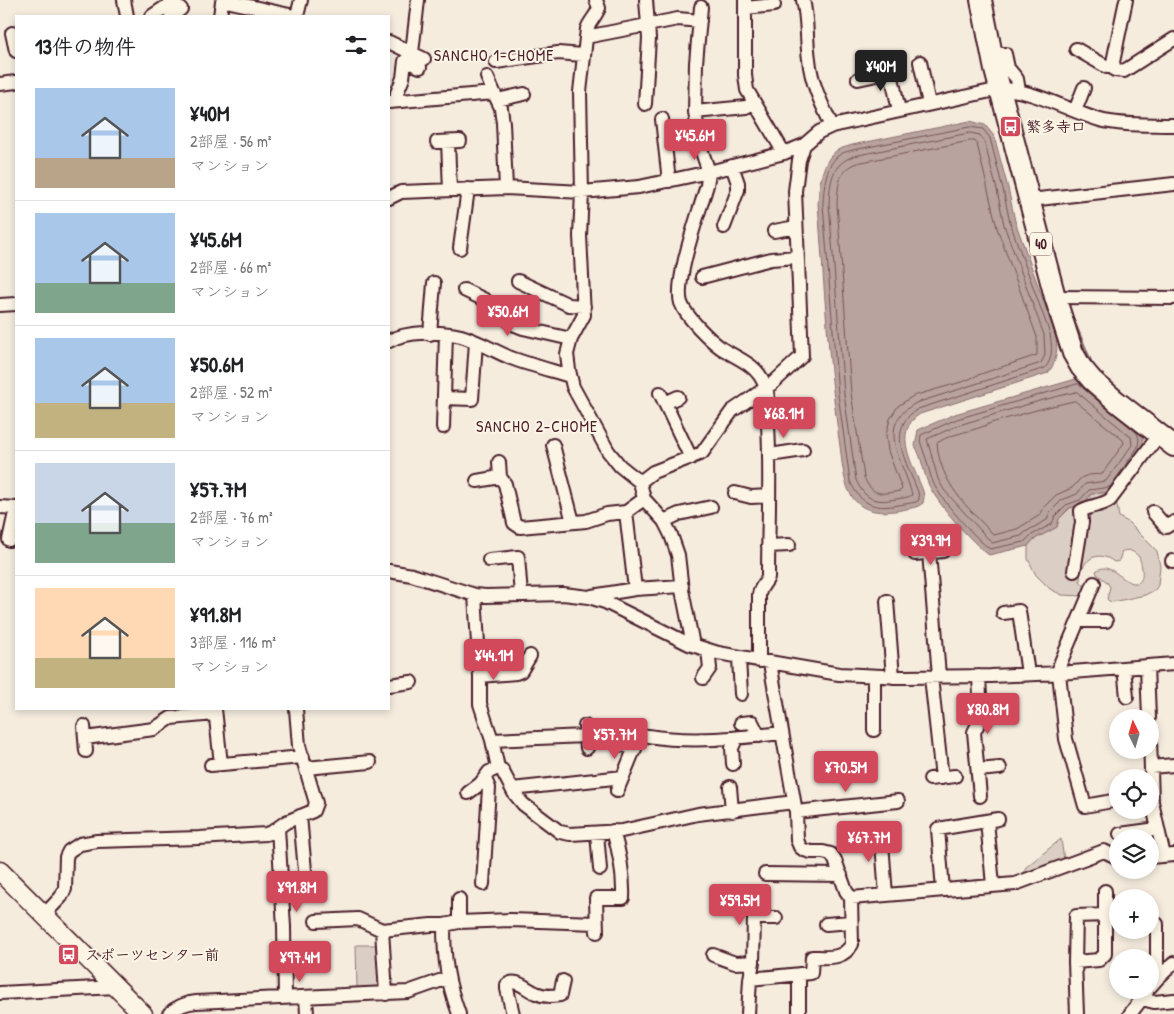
<!DOCTYPE html>
<html lang="ja">
<head>
<meta charset="utf-8">
<style>
  body { margin:0; font-family:"Patrick Hand","Klee One",sans-serif; background:#f2f2f2; color:#202124; height:100vh; display:flex; flex-direction:column; font-size:19px; white-space:nowrap }
  * { box-sizing:border-box; margin:0 }
  p { font-size:16px; color:#757577 }
  .icon { flex:none; width:28px; height:28px; fill:none; stroke:currentColor; stroke-width:2; stroke-linecap:round; stroke-linejoin:round }
  .map { position:relative; flex:1; overflow:hidden }
  .side { position:absolute; left:15px; top:15px; width:375px; height:695px; display:flex; flex-direction:column; background:#fff; border-radius:0px; box-shadow:0 2px 8px #0003 }
  .side>* { flex:none }
  .needle { width:32px; rotate:355deg }
  .controls { position:absolute; left:1109px; top:709px; display:grid; gap:10px }
  .controls a { display:grid; place-items:center; width:50px; height:50px; border-radius:50%; background:#fff; box-shadow:0 2px 8px #0003; font-size:25px }
  .price { position:absolute; translate:-50% -42px; padding:0 11px; border-radius:5px; background:#d1495b; color:#fff; font-size:16px; line-height:32px; filter:drop-shadow(0 1px 2px #0008) }
  .price::after { content:''; position:absolute; left:50%; top:30px; width:15px; height:11px; margin-left:-8px; background:inherit; clip-path:polygon(0 0,100% 0,50% 100%) }
  .price.on { background:#222; color:#fff }
  ul { padding:0; list-style:none }
  li { display:flex; align-items:center; gap:15px; height:125px; padding:0 20px }
  li+li { border-top:1px solid #e0e0e0 }
  li span { display:grid; place-items:center; flex:none; width:140px; height:100px; border-radius:0px; color:#555 }
  li>.icon { margin-inline-start:auto }
  span .icon { width:60px; height:60px; fill:#fffc; stroke-width:1 }
  li b { font-size:21px }
  h2 { display:flex; justify-content:space-between; align-items:center; height:60px; padding:0 20px; font-size:21px }
  .map>svg:first-child { display:block }
</style>
</head>
<body>
<div class="map">
<svg width="1174" height="1014" viewBox="0 0 1174 1014">
  <rect width="100%" height="100%" fill="#f5ecde"/>
  <filter id="ink" filterUnits="userSpaceOnUse"><feTurbulence type="fractalNoise" baseFrequency=".02" numOctaves="2"/><feDisplacementMap in="SourceGraphic" scale="10" xChannelSelector="R" yChannelSelector="G"/><feConvolveMatrix kernelMatrix="1 2 1 2 8 2 1 2 1" color-interpolation-filters="sRGB"/></filter>
  <g filter="url(#ink)">
    <path fill="#dbcec4" stroke="#927678" d="M1112,492L1116,499L1119,517L1128,522L1157,551L1160,566L1158,585L1155,590L1145,595L1113,602L1109,601L1107,599L1110,587L1107,582L1097,574L1096,571C1110,560 1122,583 1135,583C1146,584 1142,563 1139,557C1136,553 1133,552 1129,550L1122,551L1119,561L1114,562C1097,548 1080,561 1080,581L1087,589L1083,596L1062,595L1050,589L1036,575L1028,559V546L1033,540L1057,527L1059,519L1070,508L1084,504L1091,494Z
      M1061,839L1064,860L1024,873L1025,868Z
      M356,945H379L382,987L357,988Z"/>
    <path fill="#b8a39e" stroke="#8c6e70" d="M970,121L985,125L994,136L1008,188L1015,221L1055,333C1058,348 1058,360 1048,373L920,414C891,432 914,466 923,491L924,497L923,503C917,508 910,508 902,510C883,513 862,514 851,495C842,479 842,457 839,439C828,361 824,282 818,204C819,186 821,163 836,151C840,148 847,147 852,145Z
      M1076,379H1080L1143,434V449L1112,492L1091,494L1084,504L1069,508L1059,519L1057,527L1033,540L1028,546L989,555C973,544 934,500 928,483C923,471 922,457 915,446L918,430L955,414Z"/>
    <g fill="none" stroke-linecap="round" stroke-linejoin="round">
      <path stroke="#765459" stroke-width="1" d="M970,127L983,129L990,138L1003,189L1010,223L1050,334C1052,346 1053,359 1045,368L918,409C884,429 908,465 918,492L919,500L916,502C886,507 865,515 850,481L838,394L823,204C824,188 825,163 841,154C844,152 849,151 853,150Z
        M970,133L980,135L984,141L997,190L1004,225L1044,335L1045,355L1041,363L916,403C873,426 905,463 912,495C907,498 902,498 896,499C875,503 865,500 856,480L844,394L829,204C830,182 831,164 854,156Z
        M970,141H975L977,144L997,228L1037,337V355L978,375L965,381L913,396L898,406L890,419L886,435L888,451L902,489L900,491C882,494 872,497 864,477L851,393L837,204C838,186 838,169 857,163Z
        M1078,384L1137,433L1139,439L1138,447L1110,487L1089,490L1080,500L1066,505L1055,516L1052,524L1030,536L1024,542L990,549C975,538 940,499 933,482C929,473 928,462 924,453C922,445 919,443 921,435L957,419Z
        M1077,392L1131,437L1132,445L1106,481L1085,484L1077,494L1062,500L1050,512L1047,520L1027,531L1021,536L992,543L944,490L938,479L927,439L959,425L1039,401Z
        M1075,401L1123,440L1124,443L1102,474L1088,475L1081,478L1072,488L1056,495L1045,506L1040,515L1017,529L994,535C967,507 940,483 937,443C953,432 974,432 991,423L1040,409Z"/>
      <path stroke="#8c6e70" stroke-width="4" d="M1071,320L1074,323L1093,368"/>
      <defs>
        <path id="minor" d="M124,0L127,16
          M596,0L599,8C596,16 590,21 587,29L580,92L582,192L580,236L584,315L571,339L567,354L569,370L573,387L608,451L620,466L640,482L644,499L664,521L671,535L678,555L682,590L693,645
          M745,0V75L747,90L784,153
          M803,0C808,20 806,39 809,59C811,83 822,105 832,126
          M1126,0L1113,62L1115,70L1124,71L1174,39
          M701,7L696,63L695,112L701,149L709,172L707,185C700,210 674,280 681,303C686,317 710,340 721,348C738,359 756,364 764,383C770,395 768,412 768,425C771,476 768,526 768,577C766,584 760,586 759,595V661
          M745,8L774,5
          M152,16L176,0
          M171,16L181,9
          M220,16L222,2L226,1L294,16
          M297,16L301,0
          M12,33L16,51
          M586,37L678,19L700,21
          M389,42L424,59
          M1076,49L1107,67H1113
          M412,53L418,0
          M992,54H1005L1008,68L1017,79L1019,91
          M496,62L558,53L583,55
          M920,62L929,104
          M487,77L501,108L503,123L506,188
          M858,79L891,72L899,111
          M0,84L16,82
          M497,100L524,94
          M397,101V93L403,78L405,61L420,67
          M389,102L494,93
          M645,104L649,38L646,0
          M1075,111L1084,88
          M695,112L746,107L754,103
          M662,119L669,181
          M437,142L460,141
          M448,142L450,190
          M389,198L401,192L506,188L582,192L639,187L709,172L784,153L804,145L819,132L832,126L850,122L1000,89C1033,89 1068,111 1100,120C1123,126 1150,124 1174,125
          M1030,200L1174,184
          M724,227L738,190V183L732,166
          M774,231L796,227
          M460,248L468,189
          M702,277L771,259L797,257
          M518,281L569,305L584,306
          M464,290L485,300L513,324L523,328L571,339
          M1055,297L1174,298
          M0,305L16,304
          M430,334L434,283
          M389,341C406,331 442,331 461,336C478,341 494,351 511,358C530,365 550,370 570,376
          M660,393L691,458
          M444,398L472,399L476,342
          M665,403L678,397
          M443,427L446,334
          M553,445L573,522
          M770,455L803,450
          M499,462L500,477L505,484L514,523L520,527L586,521L607,514L626,512L644,499
          M477,481L500,477
          M640,482L653,472L702,453L732,411L773,383L802,356L795,191L799,160L804,145
          M735,493L751,497L769,496
          M0,507L16,508
          M626,512L635,589
          M1153,512L1166,527L1174,522
          M664,521L679,514L711,507
          M9,540L16,508
          M768,546L789,545
          M929,552L939,676
          M915,554L943,551
          M489,560L518,557L521,595
          M1172,561H1174
          M389,571L412,575L475,595L486,596L563,594L589,597L605,602L689,644L718,653L839,674L903,677L991,676L1059,673L1174,664
          M1074,571L1082,522L1081,511C1091,505 1101,506 1110,500L1159,435
          M1094,583L1060,664L1059,673L1066,739L1085,806L1118,800
          M475,595L480,676V704L492,740L498,768
          M592,596L635,589L682,586
          M887,601L893,677
          M1003,613L1019,611L1028,674
          M1078,621H1106
          M739,658L741,694
          M1147,666L1149,718
          M1124,668L1127,697
          M480,676L516,673L521,671L530,656
          M979,676L981,718L974,732L980,796
          M874,677V730
          M931,677L942,778
          M703,678L710,668L708,650
          M389,685L411,682
          M215,709L221,764
          M741,723L752,722L759,736
          M84,726L86,751
          M585,726L587,748
          M648,736C692,743 738,738 782,733
          M85,738L154,729L171,718L215,714
          M1150,738L1152,802L1164,856
          M492,740L586,736
          M611,741L635,749
          M733,764L732,748L736,739
          M211,765L303,757
          M1151,767L1174,765
          M306,768L370,762
          M978,770L1000,768
          M930,779L955,776
          M730,787L732,811
          M512,789L623,777
          M617,791L638,740
          M468,793L480,784L489,772L498,768L502,770L514,793L523,804L560,832L570,834L622,831L698,814L794,802
          M796,812L898,801
          M300,816L306,882
          M987,821L993,885
          M278,828L284,927L285,998
          M881,830L886,895
          M597,833L600,869
          M1120,834L1157,829
          M1150,857L1174,855
          M765,874L841,875
          M483,884L489,788L485,779
          M943,890L938,829L998,819
          M851,898L1015,884L1104,851L1118,858
          M459,899V922
          M44,915L61,897L65,889L66,857L69,851L80,844L97,841L199,838L266,834L272,832L286,822L313,811L316,803L299,746L296,709
          M316,921L358,919L382,930L431,925H444L459,922L511,920L596,923
          M826,924L851,922
          M1157,924V970L1161,975
          M444,925C444,960 447,981 459,1014
          M382,930L386,994
          M597,932L596,898H623C624,874 620,854 613,831
          M713,955L735,963L753,962
          M1075,962L1099,960L1105,954V891
          M799,974V1012
          M750,979L753,962L754,918H776
          M1150,987L1157,979L1174,963
          M0,993L116,987
          M306,997L307,1014
          M1142,999L1154,1002L1174,1000
          M169,1014C177,1006 185,1003 196,1002L408,992L448,978
          M513,1014L507,989V985C516,977 527,990 536,993C544,997 552,996 560,995L563,981
          M748,1014L750,979L811,973L812,957C828,957 843,960 852,944L851,898L846,891L835,860L831,854L823,852H811L804,850L800,847L797,840L796,812L770,663
          M1077,1014L1075,962L1076,916L1105,915
          M1130,1014L1147,992"/>
        <path id="secondary" d="M0,871L143,1014"/>
        <path id="primary" d="M981,0L995,70L1055,297L1073,353L1081,367L1092,380L1116,401L1174,446"/>
      </defs>
      <use href="#minor" stroke="#4a1f2b" stroke-width="16"/>
      <use href="#secondary" stroke="#4a1f2b" stroke-width="21"/>
      <use href="#primary" stroke="#4a1f2b" stroke-width="24"/>
      <use href="#minor" stroke="#fcf5e5" stroke-width="12"/>
      <use href="#secondary" stroke="#fcf5e5" stroke-width="18"/>
      <use href="#primary" stroke="#fcf5e5" stroke-width="20"/>
    </g>
  </g>
  <defs>
    <symbol id="bus-square" viewBox="-11 -11 22 22"><rect x="-9" y="-9" width="18" height="18" rx="4" fill="#d1495b" stroke="#fcf5e5"/><path d="M-5-6H5V4H4V6H2V4H-2V6H-4V4H-5ZM-3.5-4V0h7V-4ZM-3.5 1.2v1.5H-2V1.2ZM2 1.2v1.5H3.5V1.2Z" fill="#fff"/></symbol>
  </defs>
  <g fill-rule="evenodd">
    <use href="#bus-square" x="998" y="114" width="25" height="25"/>
    <use href="#bus-square" x="56" y="942" width="25" height="25"/>
  </g>
  <g text-anchor="middle" stroke-width="4" stroke-linejoin="round" paint-order="stroke">
    <rect fill="#fcf5e5" stroke="#7f5f63" stroke-width="1" x="1030" y="232.5" width="22" height="23" rx="4"/>
    <g font-size="14" font-weight="bold" fill="#4a1f2b">
      <text x="1041" y="249">40</text>
    </g>
    <g font-size="15" font-weight="bold" fill="#4a1f2b" stroke="#fcf5e5" text-anchor="start">
      <text x="1026" y="132">繁多寺口</text>
      <text x="85" y="960">スポーツセンター前</text>
    </g>
    <g font-size="16" letter-spacing="1" fill="#4a1f2b" stroke="#fcf5e5">
      <text x="494" y="61">SANCHO 1-CHOME</text>
      <text x="537" y="432">SANCHO 2-CHOME</text>
    </g>
  </g>
</svg>
<div class="controls">
<a><svg class="needle" viewBox="-14 -14 28 28"><path d="M0-13l5 13h-10z" fill="#e53935"/><path d="M0 13l5-13h-10z" fill="#757577"/></svg></a>
<a><svg class="icon" aria-label="locate" viewBox="0 0 24 24"><circle cx="12" cy="12" r="6"/><path d="M12 2v4M12 18v4M2 12h4M18 12h4"/></svg></a>
<a><svg class="icon" aria-label="layers" viewBox="0 0 24 24"><path d="M12 4l9 5-9 5-9-5zM3 14l9 5 9-5"/></svg></a>
<a>+</a>
<a>−</a>
</div>
<b class="price on" style="left:881px;top:92px">¥40M</b>
<b class="price" style="left:695px;top:161px">¥45.6M</b>
<b class="price" style="left:508px;top:337px">¥50.6M</b>
<b class="price" style="left:784px;top:439px">¥68.1M</b>
<b class="price" style="left:931px;top:566px">¥39.9M</b>
<b class="price" style="left:494px;top:681px">¥44.1M</b>
<b class="price" style="left:988px;top:735px">¥80.8M</b>
<b class="price" style="left:615px;top:760px">¥57.7M</b>
<b class="price" style="left:846px;top:793px">¥70.5M</b>
<b class="price" style="left:869px;top:863px">¥67.7M</b>
<b class="price" style="left:297px;top:913px">¥91.8M</b>
<b class="price" style="left:740px;top:926px">¥59.5M</b>
<b class="price" style="left:300px;top:983px">¥97.4M</b>
<section class="side">
<h2>13件の物件<svg class="icon" aria-label="filters" viewBox="0 0 24 24"><path d="M4 7h16M4 17h16"/><circle cx="9" cy="7" r="2"/><circle cx="15" cy="17" r="2"/></svg></h2>
<ul>
<li><span style="background:linear-gradient(#a9c7e8 70%,#b9a48a 0)"><svg class="icon" aria-label="home" viewBox="0 0 24 24"><path d="M3 11l9-7 9 7M6 9v11h12V9"/></svg></span><div><b>¥40M</b><p>2部屋 · 56 m²</p><p>マンション</p></div></li>
<li><span style="background:linear-gradient(#a9c7e8 70%,#7fa58c 0)"><svg class="icon" aria-label="home" viewBox="0 0 24 24"><path d="M3 11l9-7 9 7M6 9v11h12V9"/></svg></span><div><b>¥45.6M</b><p>2部屋 · 66 m²</p><p>マンション</p></div></li>
<li><span style="background:linear-gradient(#a9c7e8 65%,#c2b280 0)"><svg class="icon" aria-label="home" viewBox="0 0 24 24"><path d="M3 11l9-7 9 7M6 9v11h12V9"/></svg></span><div><b>¥50.6M</b><p>2部屋 · 52 m²</p><p>マンション</p></div></li>
<li><span style="background:linear-gradient(#c9d6e8 60%,#7fa58c 0)"><svg class="icon" aria-label="home" viewBox="0 0 24 24"><path d="M3 11l9-7 9 7M6 9v11h12V9"/></svg></span><div><b>¥57.7M</b><p>2部屋 · 76 m²</p><p>マンション</p></div></li>
<li><span style="background:linear-gradient(#ffd9b3 70%,#c2b280 0)"><svg class="icon" aria-label="home" viewBox="0 0 24 24"><path d="M3 11l9-7 9 7M6 9v11h12V9"/></svg></span><div><b>¥91.8M</b><p>3部屋 · 116 m²</p><p>マンション</p></div></li>
</ul>
</section>
</div>
</body>
</html>
